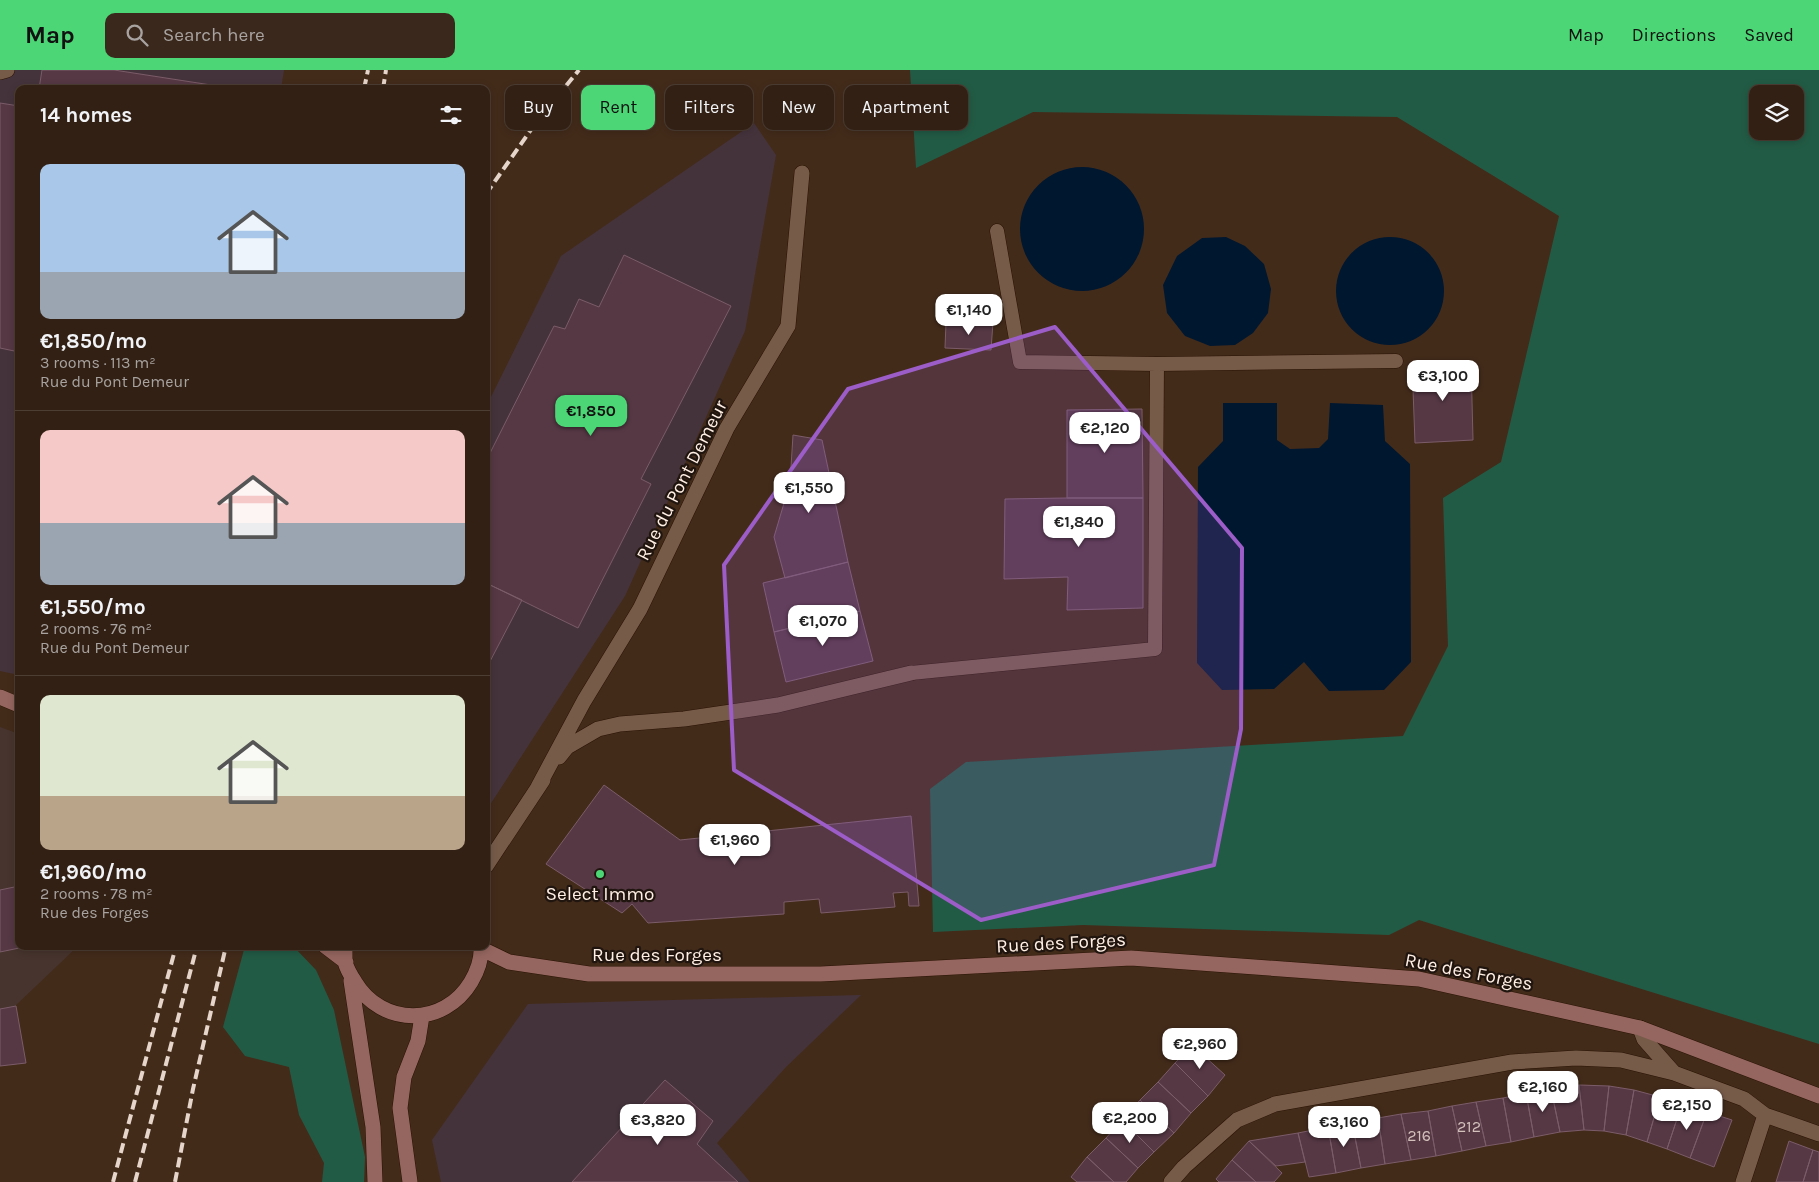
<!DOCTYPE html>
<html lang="en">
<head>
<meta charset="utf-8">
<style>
  body { margin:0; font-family:Karla,sans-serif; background:#3a281d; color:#f1f3f6; height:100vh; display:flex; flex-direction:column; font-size:19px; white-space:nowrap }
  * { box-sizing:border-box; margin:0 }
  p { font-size:16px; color:#a8a3a0 }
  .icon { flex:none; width:28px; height:28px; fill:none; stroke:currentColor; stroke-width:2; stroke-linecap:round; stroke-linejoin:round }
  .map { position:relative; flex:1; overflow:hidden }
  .side { position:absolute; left:15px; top:15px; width:475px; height:865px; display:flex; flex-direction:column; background:#322014; border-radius:10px; box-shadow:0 2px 8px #0003,0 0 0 1px #4d3e34 }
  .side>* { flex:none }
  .hud { position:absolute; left:505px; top:15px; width:475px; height:45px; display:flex; gap:10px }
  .controls { position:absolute; left:1749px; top:15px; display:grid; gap:10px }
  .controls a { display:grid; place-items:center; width:55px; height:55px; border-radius:10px; background:#322014; box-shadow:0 2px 8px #0003,0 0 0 1px #4d3e34; font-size:25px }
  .price { position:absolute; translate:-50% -42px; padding:0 11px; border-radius:10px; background:#fff; color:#222; font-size:16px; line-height:32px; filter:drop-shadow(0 1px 2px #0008) }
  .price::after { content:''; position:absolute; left:50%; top:30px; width:15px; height:11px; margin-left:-8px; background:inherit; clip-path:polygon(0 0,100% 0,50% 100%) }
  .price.active { background:#4cd676; color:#111 }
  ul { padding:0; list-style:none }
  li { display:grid; align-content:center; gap:10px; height:265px; padding:0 25px }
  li+li { border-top:1px solid #4d3e34 }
  li span { display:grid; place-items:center; height:155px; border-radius:10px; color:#555 }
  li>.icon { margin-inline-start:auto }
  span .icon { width:90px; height:90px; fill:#fffc; stroke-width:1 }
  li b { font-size:21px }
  h2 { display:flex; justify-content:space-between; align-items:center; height:60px; padding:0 25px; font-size:21px }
  .pill { padding:0 18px; border-radius:10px; background:#322014; box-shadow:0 2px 8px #0003,0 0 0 1px #4d3e34; font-size:18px; line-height:45px }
  .pill.active { background:#4cd676; color:#111 }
  header { display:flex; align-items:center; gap:30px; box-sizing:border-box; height:70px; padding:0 25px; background:#4cd676; color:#111 }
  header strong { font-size:24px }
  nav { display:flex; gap:28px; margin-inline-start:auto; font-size:18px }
  .search { width:350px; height:45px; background:#3a281d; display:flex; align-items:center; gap:12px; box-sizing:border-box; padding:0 18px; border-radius:10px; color:#a8a3a0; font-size:19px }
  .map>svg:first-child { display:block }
</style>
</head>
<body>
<header>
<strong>Map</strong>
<div class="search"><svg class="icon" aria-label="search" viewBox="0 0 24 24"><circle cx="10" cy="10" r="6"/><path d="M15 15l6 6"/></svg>Search here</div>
<nav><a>Map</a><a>Directions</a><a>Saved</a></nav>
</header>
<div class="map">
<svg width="1819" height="1112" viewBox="0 0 1819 1112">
  <rect width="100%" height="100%" fill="#432b1a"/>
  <path fill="#45333c" d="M0,0H284L281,19H19V605L0,601Z
    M754,53L776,85L745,261L625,526L486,741V337L561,186Z
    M861,925L786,997L717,1073L750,1112H441L432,1070L528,934Z"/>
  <path fill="#47342e" d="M0,657L19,664V876H78L16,935L26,993L0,996Z"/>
  <path fill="#225b45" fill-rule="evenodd" d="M910,0H1819V974L1419,850L1389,865L1083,855L933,862L930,719L966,692L1403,666L1448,576L1443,428L1501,392L1559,146L1397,47L1033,42L916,98ZM1758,24H1795V61H1758Z
    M245,876H293L316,900L334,940L365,1087L364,1112H322L324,1093L299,1045L289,997L245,986L223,957Z"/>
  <path fill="#001730" d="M1020 159a62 62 0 1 1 124 0a62 62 0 1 1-124 0Z
    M1226,167L1245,176L1264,194L1271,219L1268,243L1253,263L1235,275L1210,276L1185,266L1167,243L1163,215L1177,186L1202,168Z
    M1336 221a54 54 0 1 1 108 0a54 54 0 1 1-108 0Z
    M1223,333H1277V370L1290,379L1319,378L1328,369L1330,333L1383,335L1385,371L1410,394L1411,592L1384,620L1329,621L1304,592L1274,619L1222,620L1197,593L1198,397L1223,371Z"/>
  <path fill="#553844" stroke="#7b5c69" d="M42,0H114L237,19H39Z
    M0,33L19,36V282L0,278Z
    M624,185L731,236L641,409L651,414L578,558L486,513V391L554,256L565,259L579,229L599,237Z
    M993,252L991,280L945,278L946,253Z
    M1412,292H1471L1473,370L1415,373Z
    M1142,339L1143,428H1067V340Z
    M793,365L822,370L848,492L785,508L774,467L790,413Z
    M1067,428H1143V538L1067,540L1068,507L1004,509L1005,429Z
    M848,492L860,541L774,562L763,513Z
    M486,513L522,530L486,599Z
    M860,541L873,591L786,612L774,562Z
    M604,715L680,770L911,746L919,836H909L908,822L893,823L895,837L845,841L821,843L819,829L784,832V844L648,853L632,834L622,843L546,794Z
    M19,816V876H29L0,882V820Z
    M16,936L26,993L0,996V939Z
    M1192,975L1225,1005L1208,1026L1175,993Z
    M1175,993L1208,1026L1191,1043L1158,1012Z
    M665,1010L713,1051L697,1074L738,1112H572Z
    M1158,1012L1191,1043L1174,1063L1140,1030Z
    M1579,1015L1584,1060L1560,1062L1551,1019Z
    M1579,1015L1609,1016L1604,1061L1584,1060Z
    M1609,1016L1634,1020L1626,1065L1604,1061Z
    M1551,1019L1560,1062L1534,1067L1526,1023Z
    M1634,1020L1660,1027L1647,1072L1626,1065Z
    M1526,1023L1534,1067L1511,1072L1503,1028Z
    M1660,1027L1682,1034L1667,1079L1647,1072Z
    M1503,1028L1511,1072L1486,1076L1476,1032Z
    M1140,1030L1174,1063L1154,1082L1122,1050Z
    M1476,1032L1486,1076L1462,1081L1452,1036Z
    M1682,1034L1707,1042L1690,1088L1667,1079Z
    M1452,1036L1462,1081L1436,1086L1428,1041Z
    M1428,1041L1436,1086L1411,1090L1401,1044Z
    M1707,1042L1732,1050L1714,1097L1690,1088Z
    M1401,1044L1411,1090L1385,1094L1378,1048Z
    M1378,1048L1385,1094L1361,1098L1352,1052Z
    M1122,1050L1154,1082L1138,1098L1106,1068Z
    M1352,1052L1361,1098L1336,1103L1328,1057Z
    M1328,1057L1336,1103L1309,1107L1298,1063Z
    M1298,1063L1305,1092L1276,1096L1249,1071Z
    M1106,1068L1138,1098L1126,1112H1114L1087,1087Z
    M1249,1071L1282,1103L1274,1112H1256L1232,1090Z
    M1789,1071L1813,1080L1803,1112H1776Z
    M1813,1080L1819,1082V1112H1803Z
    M1087,1087L1114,1112H1077L1071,1107Z
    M1232,1090L1256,1112H1219L1216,1109Z"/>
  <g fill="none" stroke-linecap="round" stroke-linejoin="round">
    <defs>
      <path id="lane" d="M997,161L1020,292L1157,294L1396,291
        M911,603L1155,579L1157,294"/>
      <path id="street" d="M0,2L7,0
        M559,687L567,677L598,659L620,654L684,649L778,635L911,603
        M538,717L584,631L640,539L727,358L788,256L802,103
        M486,796L543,710
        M1640,958L1644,969L1674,1003
        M1171,1112L1184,1097L1237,1050L1275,1034L1512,992L1576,988L1621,990L1674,1003L1744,1029L1765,1045L1819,1064
        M1743,1112L1765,1045"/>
      <path id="secondary" d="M0,627L19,635
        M325,876L346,892
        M345,876C345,881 345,887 345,892C347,899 351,906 355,912C382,957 444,957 471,912C477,902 482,889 481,876
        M482,879L509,892L589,904H821L1131,888L1419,909L1640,958L1819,1026
        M351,911L373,1057L375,1112
        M410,1112L400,1038L404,1007L418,971L422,946"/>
    </defs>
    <use href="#lane" stroke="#291303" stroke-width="15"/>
    <use href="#street" stroke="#291303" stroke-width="16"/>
    <use href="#secondary" stroke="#291303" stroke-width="16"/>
    <use href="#lane" stroke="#775b49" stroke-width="14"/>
    <use href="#street" stroke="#775b49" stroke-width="15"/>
    <use href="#secondary" stroke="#95665f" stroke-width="15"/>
    <path stroke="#e6d5ca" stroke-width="4" stroke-dasharray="10 5" stroke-linecap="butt" d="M364,19L368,0
      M383,19L386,0
      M486,124L535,54L579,0
      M113,1112L176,876
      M135,1112L197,876
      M175,1112L193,1019L226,876"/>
  </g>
  <path fill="#9c5dc8" fill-opacity="0.2" stroke="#9c5dc8" stroke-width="4" stroke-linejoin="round" d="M1055,257L1242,478L1241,659L1214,795L981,850L734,700L724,495L848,319Z"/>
  <circle fill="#4cd676" stroke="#21160f" stroke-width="2" cx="600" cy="804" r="5"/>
  <g text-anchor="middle" stroke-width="4.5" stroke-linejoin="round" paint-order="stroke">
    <g font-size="16" fill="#d4c1bc">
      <text x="1469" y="1062">212</text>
      <text x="1419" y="1071">216</text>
    </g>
    <g font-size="19" fill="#ffefe4" stroke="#21160f">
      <text transform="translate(681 410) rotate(-63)" y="7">Rue du Pont Demeur</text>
      <text transform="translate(1061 872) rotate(-3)" y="7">Rue des Forges</text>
      <text x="657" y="891">Rue des Forges</text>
      <text transform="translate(1469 901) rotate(11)" y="7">Rue des Forges</text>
    </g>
    <g font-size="19" fill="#ffefe4" stroke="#21160f">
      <text x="600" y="830">Select Immo</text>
    </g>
  </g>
</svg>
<div class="controls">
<a><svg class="icon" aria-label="layers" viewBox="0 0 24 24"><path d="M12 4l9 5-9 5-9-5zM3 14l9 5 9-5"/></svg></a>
</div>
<b class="price" style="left:969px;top:266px">€1,140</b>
<b class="price" style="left:1443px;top:332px">€3,100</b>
<b class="price active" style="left:591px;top:367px">€1,850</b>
<b class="price" style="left:1105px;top:384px">€2,120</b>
<b class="price" style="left:809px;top:444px">€1,550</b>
<b class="price" style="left:1079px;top:478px">€1,840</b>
<b class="price" style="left:823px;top:577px">€1,070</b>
<b class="price" style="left:735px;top:796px">€1,960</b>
<b class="price" style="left:1200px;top:1000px">€2,960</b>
<b class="price" style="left:1543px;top:1043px">€2,160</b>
<b class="price" style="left:1687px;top:1061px">€2,150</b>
<b class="price" style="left:1130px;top:1074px">€2,200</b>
<b class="price" style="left:658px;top:1076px">€3,820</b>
<b class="price" style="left:1344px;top:1078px">€3,160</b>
<div class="hud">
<a class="pill">Buy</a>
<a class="pill active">Rent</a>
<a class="pill">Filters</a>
<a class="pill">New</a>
<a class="pill">Apartment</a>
</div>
<section class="side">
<h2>14 homes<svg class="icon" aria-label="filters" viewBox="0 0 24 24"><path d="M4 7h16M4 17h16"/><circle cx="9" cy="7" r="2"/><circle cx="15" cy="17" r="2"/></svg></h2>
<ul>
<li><span style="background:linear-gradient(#a9c7e8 70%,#9aa5b1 0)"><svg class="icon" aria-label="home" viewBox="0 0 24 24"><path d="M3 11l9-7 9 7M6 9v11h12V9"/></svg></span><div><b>€1,850/mo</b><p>3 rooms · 113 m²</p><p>Rue du Pont Demeur</p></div></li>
<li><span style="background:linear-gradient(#f6c9c9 60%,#9aa5b1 0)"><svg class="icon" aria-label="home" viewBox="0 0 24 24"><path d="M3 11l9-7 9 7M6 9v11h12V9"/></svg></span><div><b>€1,550/mo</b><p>2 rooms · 76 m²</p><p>Rue du Pont Demeur</p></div></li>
<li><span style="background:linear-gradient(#dfe7d0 65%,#b9a48a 0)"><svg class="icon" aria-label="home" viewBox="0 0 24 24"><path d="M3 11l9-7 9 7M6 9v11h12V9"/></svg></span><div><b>€1,960/mo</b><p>2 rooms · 78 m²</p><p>Rue des Forges</p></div></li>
</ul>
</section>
</div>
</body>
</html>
